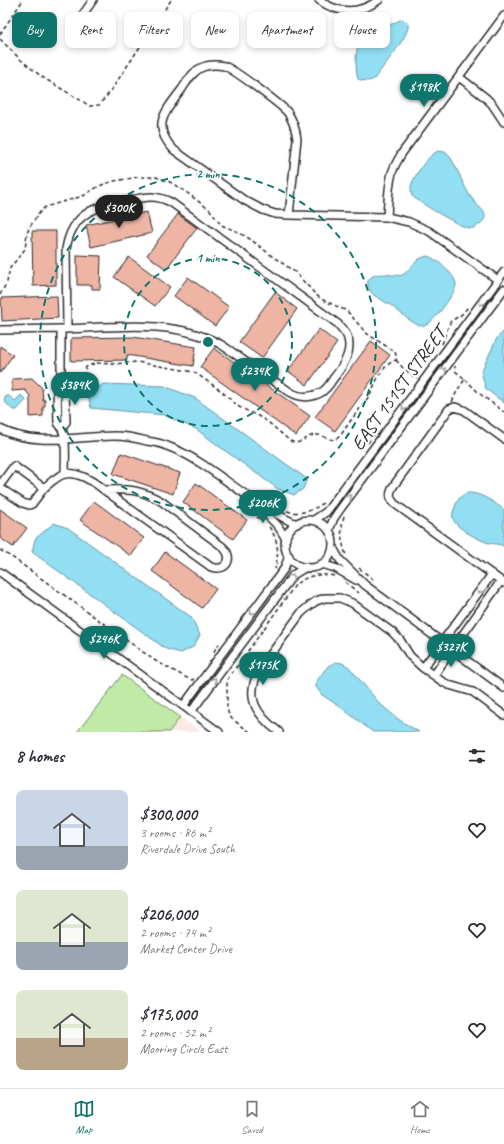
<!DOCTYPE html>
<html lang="en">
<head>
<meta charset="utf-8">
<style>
  body { margin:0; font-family:Caveat,sans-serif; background:#f7f7f7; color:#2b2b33; height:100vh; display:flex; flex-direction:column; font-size:15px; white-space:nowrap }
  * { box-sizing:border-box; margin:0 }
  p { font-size:13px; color:#7c7c81 }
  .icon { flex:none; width:22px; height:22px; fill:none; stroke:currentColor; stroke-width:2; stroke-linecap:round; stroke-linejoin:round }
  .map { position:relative; height:732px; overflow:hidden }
  .details { display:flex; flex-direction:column; background:#fff; flex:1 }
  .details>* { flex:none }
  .banner { position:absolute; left:12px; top:12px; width:480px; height:36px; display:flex; gap:8px }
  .price { position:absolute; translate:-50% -34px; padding:0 9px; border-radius:14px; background:#0f766e; color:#fff; font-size:13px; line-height:26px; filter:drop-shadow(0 1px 2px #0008) }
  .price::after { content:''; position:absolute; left:50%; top:24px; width:12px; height:9px; margin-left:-6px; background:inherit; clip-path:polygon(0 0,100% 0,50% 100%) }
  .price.selected { background:#222; color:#fff }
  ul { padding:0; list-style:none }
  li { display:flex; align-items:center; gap:12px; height:100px; padding:0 16px }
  li span { display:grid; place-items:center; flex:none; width:112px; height:80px; border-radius:8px; color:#555 }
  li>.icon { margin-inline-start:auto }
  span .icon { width:48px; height:48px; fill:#fffc; stroke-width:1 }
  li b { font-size:17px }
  h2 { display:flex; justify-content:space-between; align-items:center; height:48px; padding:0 16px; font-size:17px }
  .pill { padding:0 14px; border-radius:8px; background:#fff; box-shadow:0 2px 6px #0003; font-size:14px; line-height:36px }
  .pill.selected { background:#0f766e; color:#fff }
  .dock { display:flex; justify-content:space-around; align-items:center; height:56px; border-top:1px solid #e1e1e2; background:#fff; font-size:11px; color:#7c7c81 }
  .dock a { display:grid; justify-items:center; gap:2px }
  .dock .selected { color:#0f766e }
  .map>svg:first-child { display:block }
</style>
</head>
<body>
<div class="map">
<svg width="504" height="732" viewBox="0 0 504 732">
  <rect width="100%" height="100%" fill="#fff"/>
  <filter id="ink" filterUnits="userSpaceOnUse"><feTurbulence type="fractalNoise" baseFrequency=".025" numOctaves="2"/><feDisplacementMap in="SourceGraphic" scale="8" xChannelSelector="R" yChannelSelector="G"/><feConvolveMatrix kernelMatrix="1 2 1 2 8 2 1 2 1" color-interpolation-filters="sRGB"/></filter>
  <g filter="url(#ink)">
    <path fill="#fae9e4" d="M180,717L201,732H169Z"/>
    <path fill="#c0eaa6" stroke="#768a68" d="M122,675L180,717L169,732H77Z"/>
    <path fill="#92def2" stroke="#6996a2" d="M403,19L408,24C411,34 381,69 374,79C370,82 363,81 358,79C356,72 356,64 356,56C357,51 357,45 360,41C366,34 391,25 400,20Z
      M438,151L445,152L450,157C459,170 463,187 473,200C476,205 486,211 485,217C485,220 482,222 480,224C476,227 473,229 468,228C459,226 420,203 412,196C411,192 411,189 411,186C414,176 428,155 438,151Z
      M427,256C436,258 456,275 456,285C456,292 432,325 424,326C414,326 401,313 393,307C391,305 388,304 385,302C376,296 366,293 368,280C378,269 391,277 403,275L419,259Z
      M504,331V403L486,389L481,372L497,338Z
      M103,384L164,386L195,398L307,479L303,489L294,495L278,489L224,450L196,429L164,415L91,408L88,395Z
      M21,395L26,400L17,410H13L4,401L6,396H9L15,401Z
      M467,493C480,492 494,502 504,510V546C499,544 494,544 489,543C479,540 457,529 453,519C452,515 453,511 455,507C457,500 460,496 467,493Z
      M54,523L68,528L191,617L200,635L193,647L181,653L166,649L32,552L35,539Z
      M336,662L342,663L349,667L380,704L398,719L419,732H373L339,706L322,695L316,687V682L324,671L328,666Z"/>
    <path fill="#eeb5a5" stroke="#2b2b2b" d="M147,212L152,233L91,247L86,225Z
      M178,214L197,228L166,269L147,255Z
      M32,231H56V285L33,286Z
      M77,255L101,256L100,289H92V285H77Z
      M129,257L170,287L155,306L114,277Z
      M188,277L229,307L215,326L174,296Z
      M275,292L297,309L262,358L239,342Z
      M57,296L58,318L2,321L1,298Z
      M319,329L337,343L307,385L288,371Z
      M133,337L196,347L193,366L127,355V360L71,361V338Z
      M371,341L390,355L335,431L315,417Z
      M0,346L13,355L0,373Z
      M214,348L310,416L296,436L200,367Z
      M32,378L42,388L43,400H45V406H43V416L30,417V396L25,390L12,391V379Z
      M121,453L180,473L173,494L113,474Z
      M196,483L247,520L233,539L183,502Z
      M94,501L144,538L131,556L80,520Z
      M0,509L27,528L13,547L0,538Z
      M165,552L216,589L202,608L152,571Z"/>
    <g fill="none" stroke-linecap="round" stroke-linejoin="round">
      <defs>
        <path id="minor" d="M319,0C338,14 359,14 379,0
          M77,23L93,0
          M459,77L486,98L492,104L504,122
          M289,215L297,139C296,131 293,121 288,113C283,106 232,68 224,66C219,65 211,65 206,66C194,69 188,80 182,89C166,111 150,125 174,150L244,200L263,210L275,214L289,215L387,217L409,222L429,231L498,280
          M387,217C388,203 388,187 392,173C394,166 398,160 402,153L504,16
          M61,329V383L57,391L58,423C68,432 65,460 65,474
          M0,330L61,329H67C117,327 173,319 220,344C230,350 240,358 250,365C263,374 277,383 290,392C300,398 310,398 320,393C326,390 330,384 333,379C342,368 354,351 347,336C345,331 341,328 338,324L172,203C155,194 145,197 127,201C95,206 72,213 66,249L67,329
          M61,383L65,391L66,422L62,427
          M0,429C35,447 76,436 114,436C124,436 136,438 147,441C153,442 161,443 167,446C203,459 232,488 265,507C276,513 285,520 297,524
          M504,439L464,410L455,407L449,409L392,488C389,495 390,499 395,504L504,583
          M0,485L14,466L44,488C50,483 58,475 65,474C77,471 95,482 104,490L211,567C227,572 234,558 223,547L161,501C139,489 128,489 104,490
          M0,488L23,503L29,505L32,504L44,488
          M257,505L278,526L286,539
          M314,520L326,512L330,507L504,272
          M285 544a24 24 0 1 1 48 0a24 24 0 1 1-48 0Z
          M329,530L334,518L341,508L504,289
          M333,548L340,560L365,585L504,688
          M321,564L335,568L356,580
          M0,572L219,732
          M423,668L492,574
          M434,675L501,581
          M183,706L284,569L289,556
          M191,712L293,575L306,567
          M279,732C256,715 244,697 260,669L301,613L308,607L316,601L325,598H340L352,603L392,632L400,640L410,656L423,668L443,682L449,685L473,692L504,715"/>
      </defs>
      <use href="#minor" stroke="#2b2b2b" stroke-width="10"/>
      <path stroke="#2b2b2b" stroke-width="1.5" stroke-dasharray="4 3" stroke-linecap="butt" d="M0,34L23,0
        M0,39L21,60L42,77L90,106L99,105L110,92L171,0
        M0,295L7,282L10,268L25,249L27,234L29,228L39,213L45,207L83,196L99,186L114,181L139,177H156L170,182L186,192L210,210L221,225L236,231L250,239L272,256L295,272L316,295L323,300L347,311L366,333L395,352L397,358L396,360C379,366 376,386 367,399C358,411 349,422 341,435C331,446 325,433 314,435C304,437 302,446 290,441L268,422L258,416L239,407L220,390L194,372L188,371L137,362L114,364L96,363L86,367L81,383L79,386L70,387
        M442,344L448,327L451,321L461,315L469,306
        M396,360L402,367L417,379
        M465,379L480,394L504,412
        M452,402L457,391L465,379L455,371V366
        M368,443L372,436L377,432
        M287,511C301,515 312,511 323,503
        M251,513L262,520
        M344,516C340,532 341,540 346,555
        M269,527C279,540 279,554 275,569
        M0,550L13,558L154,660L187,678L192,680L194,679
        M359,568L374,580
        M345,582L359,593
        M214,652L216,647L219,644
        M250,732L232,719L229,715L227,709V680L296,584C309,575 319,573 334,576"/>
      <use href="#minor" stroke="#fff" stroke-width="7"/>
    </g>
    <defs><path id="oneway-chevron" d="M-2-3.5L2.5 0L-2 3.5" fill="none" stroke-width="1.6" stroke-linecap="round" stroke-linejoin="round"/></defs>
    <g stroke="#a0a0a0">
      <use href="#oneway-chevron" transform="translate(481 303) rotate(126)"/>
      <use href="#oneway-chevron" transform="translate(444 370) rotate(-53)"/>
      <use href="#oneway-chevron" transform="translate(404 408) rotate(126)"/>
      <use href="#oneway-chevron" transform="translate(349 497) rotate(-53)"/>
      <use href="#oneway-chevron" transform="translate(292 577) rotate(-46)"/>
      <use href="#oneway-chevron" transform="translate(479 591) rotate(126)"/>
      <use href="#oneway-chevron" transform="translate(252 612) rotate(126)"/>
      <use href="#oneway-chevron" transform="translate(214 680) rotate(-53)"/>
    </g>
  </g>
  <g fill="none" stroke="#0f766e" stroke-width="2" stroke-dasharray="7 5">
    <circle cx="208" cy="342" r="84"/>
    <circle cx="208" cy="342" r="168"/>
  </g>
  <g text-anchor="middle" stroke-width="4" stroke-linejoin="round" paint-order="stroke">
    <g font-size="19" fill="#2b2b2b" stroke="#fff">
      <text transform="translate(398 388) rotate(-54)" y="7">EAST 151ST STREET</text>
    </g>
  </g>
  <circle cx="208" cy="342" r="6" fill="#0f766e" stroke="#fff" stroke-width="2"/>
  <g font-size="12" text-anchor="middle" font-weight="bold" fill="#0f766e" stroke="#fff" stroke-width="4" stroke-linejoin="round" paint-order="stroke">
    <text x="208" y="178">2 min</text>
    <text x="208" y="262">1 min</text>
  </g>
</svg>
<b class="price" style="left:424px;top:108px">$198K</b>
<b class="price selected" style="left:119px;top:229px">$300K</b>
<b class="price" style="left:255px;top:392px">$234K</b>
<b class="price" style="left:75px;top:406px">$384K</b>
<b class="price" style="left:263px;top:524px">$206K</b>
<b class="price" style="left:104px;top:660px">$246K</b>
<b class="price" style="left:451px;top:668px">$327K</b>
<b class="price" style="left:263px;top:686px">$175K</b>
<div class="banner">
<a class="pill selected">Buy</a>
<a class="pill">Rent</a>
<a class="pill">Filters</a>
<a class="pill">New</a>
<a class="pill">Apartment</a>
<a class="pill">House</a>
</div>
</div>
<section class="details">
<h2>8 homes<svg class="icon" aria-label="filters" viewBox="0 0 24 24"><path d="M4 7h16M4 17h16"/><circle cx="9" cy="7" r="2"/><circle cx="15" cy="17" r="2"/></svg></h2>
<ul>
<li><span style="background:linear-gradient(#c9d6e8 70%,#9aa5b1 0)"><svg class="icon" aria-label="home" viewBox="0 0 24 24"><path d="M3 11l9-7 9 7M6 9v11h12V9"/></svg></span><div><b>$300,000</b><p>3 rooms · 86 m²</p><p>Riverdale Drive South</p></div><svg class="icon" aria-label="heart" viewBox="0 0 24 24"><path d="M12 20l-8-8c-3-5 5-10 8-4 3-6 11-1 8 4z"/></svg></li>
<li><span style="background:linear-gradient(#dfe7d0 65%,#9aa5b1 0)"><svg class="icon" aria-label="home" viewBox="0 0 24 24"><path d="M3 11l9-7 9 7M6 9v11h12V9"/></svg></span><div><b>$206,000</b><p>2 rooms · 74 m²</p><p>Market Center Drive</p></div><svg class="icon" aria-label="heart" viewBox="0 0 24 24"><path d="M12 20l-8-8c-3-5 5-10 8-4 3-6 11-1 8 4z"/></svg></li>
<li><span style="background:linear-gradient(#dfe7d0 60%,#b9a48a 0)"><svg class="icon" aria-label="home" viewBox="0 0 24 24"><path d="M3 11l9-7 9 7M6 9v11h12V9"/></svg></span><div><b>$175,000</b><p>2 rooms · 52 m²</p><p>Mooring Circle East</p></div><svg class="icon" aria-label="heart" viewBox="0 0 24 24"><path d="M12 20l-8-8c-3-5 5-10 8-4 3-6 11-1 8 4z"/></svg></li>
</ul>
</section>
<nav class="dock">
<a class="selected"><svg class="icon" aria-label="map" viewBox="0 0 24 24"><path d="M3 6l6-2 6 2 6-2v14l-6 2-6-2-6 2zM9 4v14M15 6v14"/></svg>Map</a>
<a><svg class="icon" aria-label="saved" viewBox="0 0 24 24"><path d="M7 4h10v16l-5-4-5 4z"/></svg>Saved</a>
<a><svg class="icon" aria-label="home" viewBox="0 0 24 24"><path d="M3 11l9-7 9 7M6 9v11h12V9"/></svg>Home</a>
</nav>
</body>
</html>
